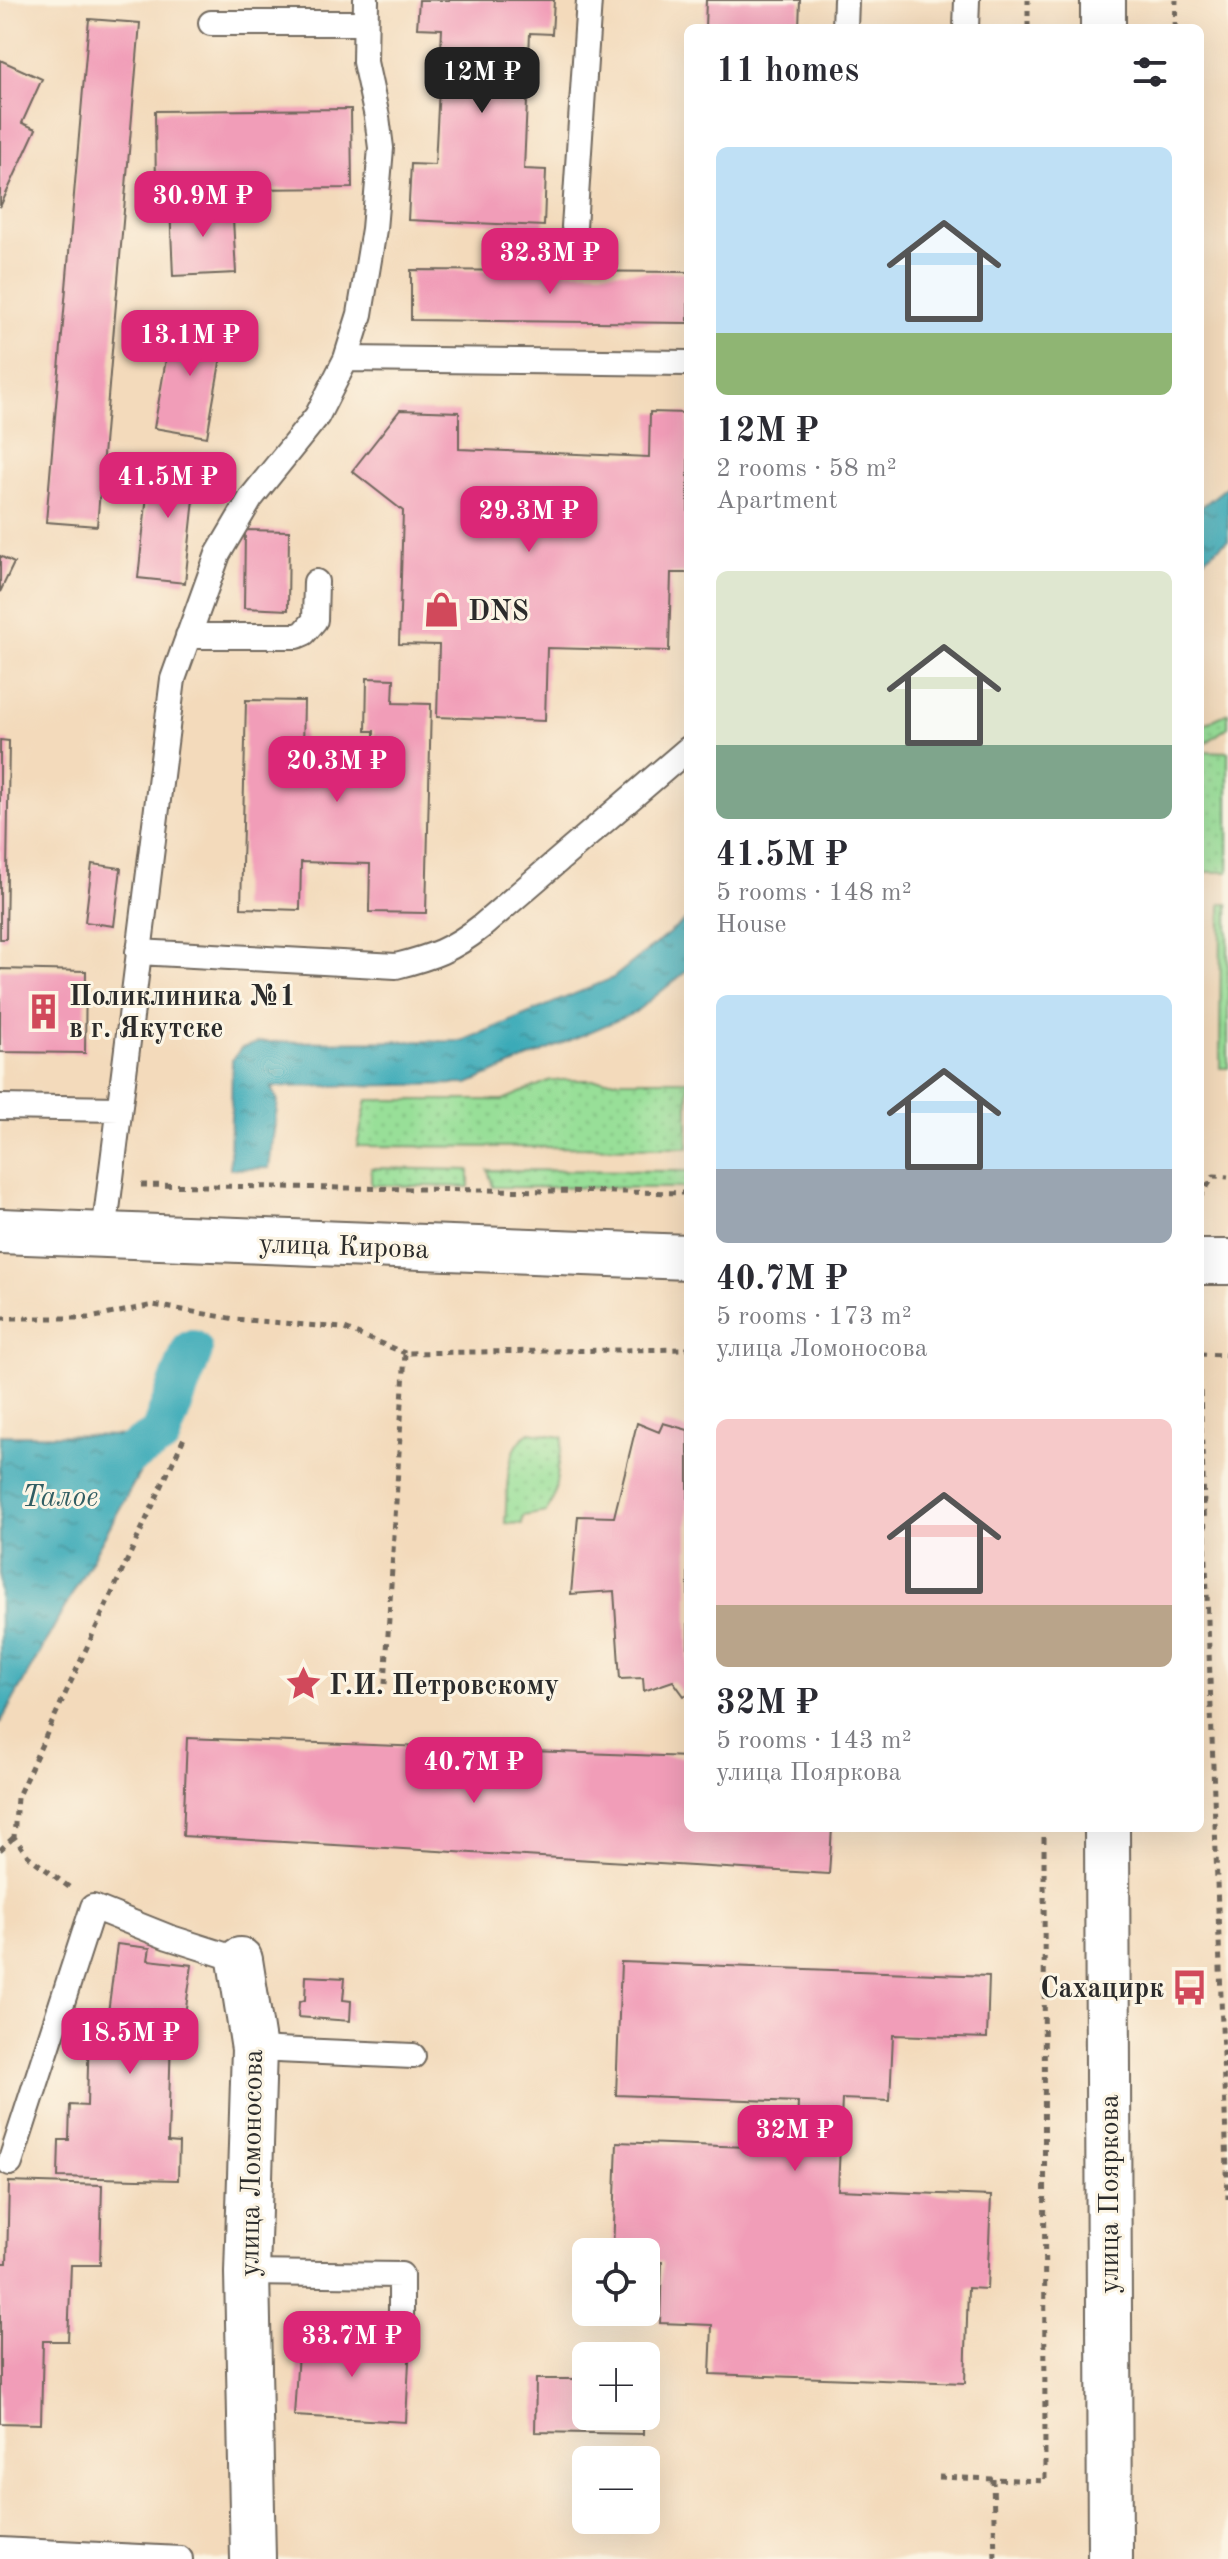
<!DOCTYPE html>
<html lang="en">
<head>
<meta charset="utf-8">
<style>
  body { margin:0; font-family:"Old Standard TT",serif; background:#f7f7f7; color:#2b2b33; height:100vh; display:flex; flex-direction:column; font-size:30px; white-space:nowrap }
  * { box-sizing:border-box; margin:0 }
  p { font-size:26px; color:#7c7c81 }
  .icon { flex:none; width:44px; height:44px; fill:none; stroke:currentColor; stroke-width:2; stroke-linecap:round; stroke-linejoin:round }
  .map { position:relative; flex:1; overflow:hidden }
  .side { position:absolute; left:684px; top:24px; width:520px; height:1808px; display:flex; flex-direction:column; background:#fff; border-radius:12px; box-shadow:0 8px 32px #0002 }
  .side>* { flex:none }
  .buttons { position:absolute; left:572px; top:2238px; display:grid; gap:16px }
  .buttons a { display:grid; place-items:center; width:88px; height:88px; border-radius:12px; background:#fff; box-shadow:0 8px 32px #0002; font-size:40px }
  .price { position:absolute; translate:-50% -68px; padding:0 18px; border-radius:16px; background:#db2777; color:#fff; font-size:26px; line-height:52px; filter:drop-shadow(0 2px 4px #0008) }
  .price::after { content:''; position:absolute; left:50%; top:48px; width:24px; height:18px; margin-left:-12px; background:inherit; clip-path:polygon(0 0,100% 0,50% 100%) }
  .price.on { background:#222; color:#fff }
  ul { padding:0; list-style:none }
  li { display:grid; align-content:center; gap:16px; height:424px; padding:0 32px }
  li span { display:grid; place-items:center; height:248px; border-radius:12px; color:#555 }
  li>.icon { margin-inline-start:auto }
  span .icon { width:144px; height:144px; fill:#fffc; stroke-width:1 }
  li b { font-size:34px }
  h2 { display:flex; justify-content:space-between; align-items:center; height:96px; padding:0 32px; font-size:34px }
  .map>svg:first-child { display:block }
</style>
</head>
<body>
<div class="map">
<svg width="1228" height="2559" viewBox="0 0 1228 2559">
  <defs>
    <pattern id="grass-dots" width="8" height="8" patternUnits="userSpaceOnUse" patternTransform="scale(2)"><rect width="8" height="8" fill="#98df98"/><path d="M2 2h.1M6 6h.1" fill="none" stroke="#83c083" stroke-width="1.8" stroke-linecap="round"/></pattern>
    <pattern id="water-ripples" width="26" height="14" patternUnits="userSpaceOnUse" patternTransform="scale(2)"><rect width="26" height="14" fill="#3baab8"/><path d="M2 4q2-2 4 0t4 0M15 11q2-2 4 0t4 0" fill="none" stroke="#328b96"/></pattern>
  </defs>
  <rect width="100%" height="100%" fill="#fcf5e5"/>
  <filter id="ink" filterUnits="userSpaceOnUse"><feTurbulence type="fractalNoise" baseFrequency=".0125" numOctaves="2"/><feDisplacementMap in="SourceGraphic" scale="16" xChannelSelector="R" yChannelSelector="G"/><feConvolveMatrix kernelMatrix="1 2 1 2 8 2 1 2 1" color-interpolation-filters="sRGB"/></filter>
  <filter id="wash" filterUnits="userSpaceOnUse"><feTurbulence type="fractalNoise" baseFrequency=".006" numOctaves="4" result="noise"/><feDisplacementMap in="SourceGraphic" scale="32" xChannelSelector="R" yChannelSelector="G"/><feGaussianBlur stdDeviation="1.8" result="paint"/><feColorMatrix in="noise" values="0 0 0 0 0 0 0 0 0 0 0 0 0 0 0 0 0 1.4 0 .05"/><feComposite in="paint" operator="in"/></filter>
  <g filter="url(#wash)">
    <rect width="100%" height="100%" fill="#f3dabb"/>
    <path fill="url(#grass-dots)" stroke="#628562" stroke-width="2" d="M1228,713V727L1200,747V726Z
      M1200,751L1228,752V872H1200Z
      M1221,904H1228V1068H1220Z
      M551,1080H688V1148L357,1146L367,1100H503Z
      M371,1168L469,1170V1187L371,1185Z
      M488,1170L688,1171V1188L493,1187Z
      M530,1432L563,1437L554,1497L546,1512L523,1516L522,1524L505,1523C508,1493 503,1449 530,1432Z"/>
    <path fill="url(#water-ripples)" stroke="#336a72" stroke-width="2" d="M1228,486V540L1200,562V508Z
      M688,918V970L634,1013L468,1084L271,1087L278,1101L269,1168L230,1169L232,1060L241,1048L260,1042L462,1041L613,978Z
      M0,1435L160,1436L0,1724Z"/>
    <g fill="none" stroke-linecap="round" stroke-linejoin="round">
      <path stroke="#3baab8" stroke-width="42" d="M112,1465L160,1436L192,1351"/>
    </g>
    <g id="blocks">
      <path fill="#f19db8" d="M419,0H554L552,34L530,33L524,169L546,170L544,226L408,220L411,164L435,165L442,29L417,28Z
        M706,0H800L799,28H705Z
        M89,19L140,23L97,526L46,522Z
        M0,60L42,79L22,123L36,129L0,207Z
        M351,109L352,188L156,190L155,111Z
        M232,201L236,273L173,276L170,205Z
        M411,270L688,272V323L411,320Z
        M173,319L226,328L207,437L154,428Z
        M400,410L459,412V449L649,457L650,412L688,413V573H671L669,651L547,648L545,721L437,717L439,645L399,644L403,511L352,471Z
        M151,458L198,462L185,583L138,578Z
        M245,530L289,531L288,610L244,608Z
        M0,556L14,563L0,592Z
        M367,678L394,679L393,703L431,704L426,913L369,912L370,864L301,862L300,910L241,908L246,700L304,701L303,749L374,750V731H366Z
        M0,740L9,741L6,939H0Z
        M92,864L121,868L114,926L85,922Z
        M0,969L86,971L85,1053L0,1052Z
        M637,1423L659,1432L663,1423L688,1430V1694L684,1696L673,1681L644,1691L643,1678L620,1679L614,1591L571,1594L578,1516L614,1517Z
        M187,1738L688,1757V1828H832L829,1874L183,1836Z
        M117,1944L150,1948L148,1960L192,1965L182,2036L171,2035L168,2142L179,2143L178,2180L58,2177L59,2140H69L70,2105L87,2106L89,2027L106,2028Z
        M621,1962L989,1976L987,2038L893,2035L890,2101L842,2099L838,2190L991,2196L987,2289L968,2288L965,2383L710,2374L712,2325L660,2323L662,2262H646V2252H613L617,2142L796,2149L798,2102L616,2095Z
        M306,1976L345,1978L343,2000L351,2001L350,2021L298,2017L299,2002L305,2000Z
        M9,2182L102,2185L100,2265H71L68,2341H43L41,2424L0,2423V2263H7Z
        M299,2336L410,2341L406,2422L294,2416Z
        M536,2379H586V2416H643V2434L535,2432Z"/>
    </g>
  </g>
  <g filter="url(#ink)">
    <use href="#blocks" fill-opacity="0" stroke="#71685d" stroke-width="2"/>
    <g fill="none" stroke-linecap="round" stroke-linejoin="round">
      <defs>
        <path id="service" d="M211,23H365
          M845,28L846,0
          M966,28L967,0
          M574,227L589,0
          M346,359L688,363
          M188,636H297L304,633L315,620L316,582
          M138,952L396,966C432,957 452,950 482,926L688,749
          M0,1107L119,1109
          M104,1234L173,679L218,554L251,498L317,416L346,359L360,314L374,229L381,148L377,117L365,62L366,0
          M254,2049L413,2056
          M10,2163L93,1907L168,1937L240,1960
          M247,2273L401,2275V2322
          M0,2550L180,2559"/>
        <path id="minor" d="M240,1960L254,2049L247,2273L253,2559"/>
        <path id="secondary" d="M1103,28V0
          M0,1231L688,1257
          M1200,1262H1228
          M1107,1828L1110,2559"/>
      </defs>
      <use href="#service" stroke="#71685d" stroke-width="28"/>
      <use href="#minor" stroke="#71685d" stroke-width="48"/>
      <use href="#secondary" stroke="#71685d" stroke-width="48"/>
      <path stroke="#71685d" stroke-width="5" stroke-dasharray="6 6" stroke-linecap="butt" d="M1028,28V0
        M1175,28L1176,0
        M141,1185L688,1193
        M1200,1197L1214,1176L1228,1177
        M0,1318H90L153,1305L235,1319L342,1328L405,1353
        M1200,1354L1228,1355
        M1200,1391L1228,2199
        M385,1684L405,1353L688,1349
        M0,1850L14,1837
        M69,1887L28,1856L14,1837L17,1798L184,1438
        M939,2477L1045,2481L1044,1828
        M993,2479L995,2559"/>
      <use href="#service" stroke="#fff" stroke-width="24"/>
      <use href="#minor" stroke="#fff" stroke-width="44"/>
      <use href="#secondary" stroke="#fff" stroke-width="44"/>
    </g>
  </g>
  <defs>
    <symbol id="shop-bare" viewBox="-9 -9 18 18"><path d="M-5-2.5h2.3a2.7 3.5 0 0 1 5.4 0H5L5.5 6h-11ZM-1.5-2.5h3a1.5 2.3 0 0 0-3 0Z" fill="#d1495b" stroke="#fcf5e5" stroke-width="2.5" paint-order="stroke"/></symbol>
    <symbol id="building-bare" viewBox="-9 -9 18 18"><path d="M-4-6H4V6H1V3H-1V6H-4ZM-2.5-4.3h1.7v1.8h-1.7ZM.8-4.3h1.7v1.8H.8ZM-2.5-1h1.7V.8h-1.7ZM.8-1h1.7V.8H.8Z" fill="#d1495b" stroke="#fcf5e5" stroke-width="2.5" paint-order="stroke"/></symbol>
    <symbol id="sight-bare" viewBox="-9 -9 18 18"><path d="M0-6L1.8-2.2L6-1.7L2.9 1.2L3.7 5.4L0 3.3L-3.7 5.4L-2.9 1.2L-6-1.7L-1.8-2.2Z" fill="#d1495b" stroke="#fcf5e5" stroke-width="2.5" paint-order="stroke"/></symbol>
    <symbol id="bus-bare" viewBox="-9 -9 18 18"><path d="M-5-6H5V4H4V6H2V4H-2V6H-4V4H-5ZM-3.5-4V0h7V-4ZM-3.5 1.2v1.5H-2V1.2ZM2 1.2v1.5H3.5V1.2Z" fill="#d1495b" stroke="#fcf5e5" stroke-width="2.5" paint-order="stroke"/></symbol>
  </defs>
  <g fill-rule="evenodd">
    <use href="#shop-bare" x="416" y="584" width="51" height="51"/>
    <use href="#building-bare" x="18" y="986" width="51" height="51"/>
    <use href="#sight-bare" x="278" y="1658" width="51" height="51"/>
    <use href="#bus-bare" x="1164" y="1962" width="51" height="51"/>
  </g>
  <g text-anchor="middle" stroke-width="6" stroke-linejoin="round" paint-order="stroke">
    <g font-size="28" font-weight="bold" fill="#2b2b2b" stroke="#fcf5e5" text-anchor="start">
      <text x="468" y="620">DNS</text>
      <text x="69" y="1005">Поликлиника №1<tspan x="69" dy="32">в г. Якутске</tspan></text>
      <text x="329" y="1694">Г.И. Петровскому</text>
      <text x="1164" y="1997" text-anchor="end">Сахацирк</text>
    </g>
    <g font-size="28" fill="#2b2b2b" stroke="#fcf5e5">
      <text transform="translate(344 1245) rotate(2)" y="10">улица Кирова</text>
      <text transform="translate(250 2163) rotate(-89)" y="10">улица Ломоносова</text>
      <text transform="translate(1108 2194) rotate(-90)" y="10">улица Пояркова</text>
    </g>
    <g font-size="30" font-style="italic" fill="#315e63" stroke="#fcf5e5">
      <text x="60" y="1506">Талое</text>
    </g>
  </g>
</svg>
<div class="buttons">
<a><svg class="icon" aria-label="locate" viewBox="0 0 24 24"><circle cx="12" cy="12" r="6"/><path d="M12 2v4M12 18v4M2 12h4M18 12h4"/></svg></a>
<a>+</a>
<a>−</a>
</div>
<b class="price on" style="left:482px;top:115px">12M ₽</b>
<b class="price" style="left:203px;top:239px">30.9M ₽</b>
<b class="price" style="left:550px;top:296px">32.3M ₽</b>
<b class="price" style="left:190px;top:378px">13.1M ₽</b>
<b class="price" style="left:168px;top:520px">41.5M ₽</b>
<b class="price" style="left:529px;top:554px">29.3M ₽</b>
<b class="price" style="left:337px;top:804px">20.3M ₽</b>
<b class="price" style="left:474px;top:1805px">40.7M ₽</b>
<b class="price" style="left:130px;top:2076px">18.5M ₽</b>
<b class="price" style="left:795px;top:2173px">32M ₽</b>
<b class="price" style="left:352px;top:2379px">33.7M ₽</b>
<section class="side">
<h2>11 homes<svg class="icon" aria-label="filters" viewBox="0 0 24 24"><path d="M4 7h16M4 17h16"/><circle cx="9" cy="7" r="2"/><circle cx="15" cy="17" r="2"/></svg></h2>
<ul>
<li><span style="background:linear-gradient(#bfe0f5 75%,#8fb573 0)"><svg class="icon" aria-label="home" viewBox="0 0 24 24"><path d="M3 11l9-7 9 7M6 9v11h12V9"/></svg></span><div><b>12M ₽</b><p>2 rooms · 58 m²</p><p>Apartment</p></div></li>
<li><span style="background:linear-gradient(#dfe7d0 70%,#7fa58c 0)"><svg class="icon" aria-label="home" viewBox="0 0 24 24"><path d="M3 11l9-7 9 7M6 9v11h12V9"/></svg></span><div><b>41.5M ₽</b><p>5 rooms · 148 m²</p><p>House</p></div></li>
<li><span style="background:linear-gradient(#bfe0f5 70%,#9aa5b1 0)"><svg class="icon" aria-label="home" viewBox="0 0 24 24"><path d="M3 11l9-7 9 7M6 9v11h12V9"/></svg></span><div><b>40.7M ₽</b><p>5 rooms · 173 m²</p><p>улица Ломоносова</p></div></li>
<li><span style="background:linear-gradient(#f6c9c9 75%,#b9a48a 0)"><svg class="icon" aria-label="home" viewBox="0 0 24 24"><path d="M3 11l9-7 9 7M6 9v11h12V9"/></svg></span><div><b>32M ₽</b><p>5 rooms · 143 m²</p><p>улица Пояркова</p></div></li>
</ul>
</section>
</div>
</body>
</html>
